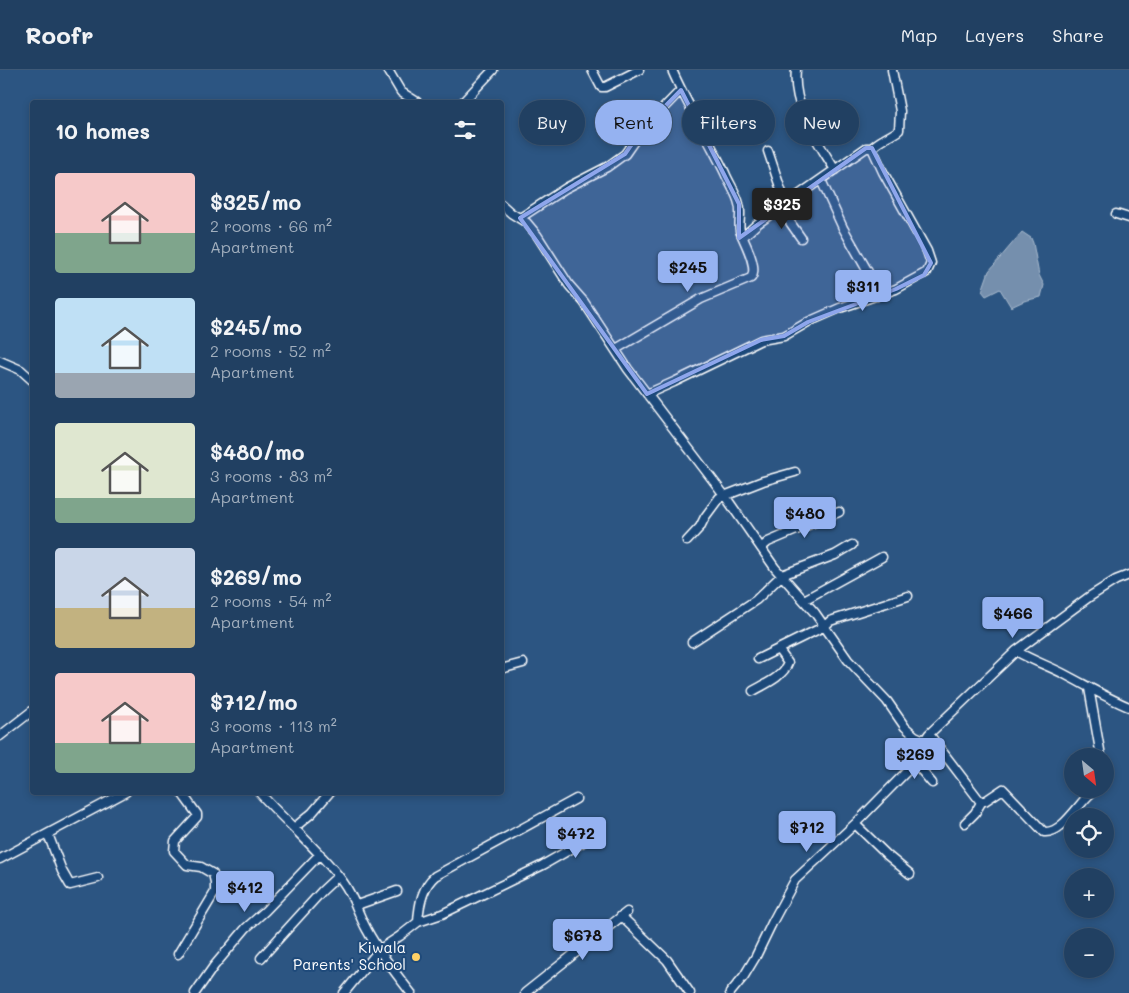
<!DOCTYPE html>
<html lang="en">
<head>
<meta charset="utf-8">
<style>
  body { margin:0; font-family:Mali,sans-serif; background:#2d4b6b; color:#f1f3f6; height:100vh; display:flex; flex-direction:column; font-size:19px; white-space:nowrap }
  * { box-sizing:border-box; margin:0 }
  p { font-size:16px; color:#a2afbe }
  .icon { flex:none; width:28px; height:28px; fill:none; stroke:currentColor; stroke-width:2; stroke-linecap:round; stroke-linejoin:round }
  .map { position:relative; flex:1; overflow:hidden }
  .sheet { position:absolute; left:30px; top:30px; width:474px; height:695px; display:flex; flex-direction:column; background:#214062; border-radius:5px; box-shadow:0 2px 8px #0003,0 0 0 1px #3e5977 }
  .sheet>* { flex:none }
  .guide { position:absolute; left:519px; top:30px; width:475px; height:45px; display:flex; gap:10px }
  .needle { width:32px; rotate:151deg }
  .buttons { position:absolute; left:1064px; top:678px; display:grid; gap:10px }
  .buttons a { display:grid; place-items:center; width:50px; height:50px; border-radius:50%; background:#214062; box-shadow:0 2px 8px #0003,0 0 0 1px #3e5977; font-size:25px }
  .price { position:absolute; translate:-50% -42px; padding:0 11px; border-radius:5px; background:#95b2f1; color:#111; font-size:16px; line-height:32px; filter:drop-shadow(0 1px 2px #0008) }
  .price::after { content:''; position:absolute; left:50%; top:30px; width:15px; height:11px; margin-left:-8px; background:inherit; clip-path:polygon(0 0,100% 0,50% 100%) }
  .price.active { background:#222; color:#fff }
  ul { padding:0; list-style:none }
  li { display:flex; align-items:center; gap:15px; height:125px; padding:0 25px }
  li span { display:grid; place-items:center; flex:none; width:140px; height:100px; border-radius:5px; color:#555 }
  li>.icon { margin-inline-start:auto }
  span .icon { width:60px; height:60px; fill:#fffc; stroke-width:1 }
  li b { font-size:21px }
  h2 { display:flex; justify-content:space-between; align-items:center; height:60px; padding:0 25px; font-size:21px }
  .chip { padding:0 18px; border-radius:22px; background:#214062; box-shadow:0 2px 8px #0003,0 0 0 1px #3e5977; font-size:18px; line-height:45px }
  .chip.active { background:#95b2f1; color:#111 }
  header { display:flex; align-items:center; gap:30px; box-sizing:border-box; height:70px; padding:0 25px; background:#214062; border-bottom:1px solid #3e5977 }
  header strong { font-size:24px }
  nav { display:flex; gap:28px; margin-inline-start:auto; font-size:18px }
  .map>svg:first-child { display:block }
</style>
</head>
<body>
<header>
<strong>Roofr</strong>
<nav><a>Map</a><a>Layers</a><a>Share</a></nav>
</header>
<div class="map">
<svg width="1129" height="923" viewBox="0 0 1129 923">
  <rect width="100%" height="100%" fill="#2c5582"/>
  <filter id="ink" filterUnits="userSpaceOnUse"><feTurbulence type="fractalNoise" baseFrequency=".02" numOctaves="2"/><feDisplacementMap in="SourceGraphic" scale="10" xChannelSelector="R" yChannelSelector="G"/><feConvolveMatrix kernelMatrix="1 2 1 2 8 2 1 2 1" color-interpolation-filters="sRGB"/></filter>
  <g filter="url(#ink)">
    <path fill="#748fad" stroke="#acbcce" d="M1022,162L1031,168L1033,173L1039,205L1044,215L1041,227L1024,231L1011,237L1000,219L986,226L982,221L989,201Z"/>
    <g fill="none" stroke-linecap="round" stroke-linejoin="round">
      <defs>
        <path id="minor" d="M388,0L401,22L417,32
          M592,0L601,17H605L639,0
          M796,0C792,37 817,70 835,100
          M463,32L493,0
          M768,81L786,135
          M821,110L843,158L868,202L877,226
          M501,134L511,143L527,153L537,165L569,215L584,232L628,299L725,426L775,498L815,543L848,590L887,631L905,657L915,666L924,670
          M780,138L801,168
          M1116,144L1129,148
          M520,148L566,118L607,97L625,84L641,61L681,20
          M744,166L757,154L866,78H872C879,70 890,67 899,60L900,41L892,0
          M616,279L701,229L751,208C759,197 744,172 740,161C738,153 742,143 739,134C737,124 729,113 725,103C708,68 687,35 672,0
          M0,291L21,300L32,310
          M647,324L674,312L761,270L784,266L808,252L840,238L896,219L927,202L931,193L927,181L883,102L872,78
          M687,471L700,457L705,447L719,428L763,411L795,402
          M761,478L768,472L839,442
          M804,530L882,487
          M692,572L756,530L782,505L835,485L852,475
          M1016,581C1033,591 1049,596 1066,605C1087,616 1107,628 1129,637
          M758,589L825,556L830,551L908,526
          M501,599L523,593
          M1089,618L1101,686
          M753,621C765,614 783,607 788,593L778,579
          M929,664L980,731H985L1003,719L1044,762C1064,764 1080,729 1096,719
          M0,666L32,641
          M915,693L932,713
          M259,722C286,753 319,779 343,812C354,827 358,844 367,860C378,881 396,904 411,923
          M965,753L975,743L982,731
          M855,754L887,785L910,804
          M294,758L312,743L330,722
          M48,764L62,801L70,815L98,808
          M0,789L126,722
          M357,835L397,821
          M621,846L667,890L690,923
          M418,852L442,844L543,795L597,764
          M178,884L215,822V812L213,804L201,797L187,795L174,781L175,771L197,747V744L181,722
          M261,888L322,821L338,806
          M195,923L214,896L246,858L265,841L320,784
          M344,923L380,879L400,866L418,852C419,835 422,817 435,806L576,729
          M525,923L627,842
          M730,923L744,906L756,886L773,851L795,810L855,754L915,693C921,683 922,673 929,664L1016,581L1089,527L1116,510L1129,505"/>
      </defs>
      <use href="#minor" stroke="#fff" stroke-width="11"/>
      <use href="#minor" stroke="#1f4a7a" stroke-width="8"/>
    </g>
  </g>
  <path fill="#8ea6ec" fill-opacity="0.2" stroke="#8ea6ec" stroke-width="4" stroke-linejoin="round" d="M681,20L739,134V168L866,78H872L931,193L924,205L896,219L808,252L784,266L761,270L647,324L520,148L625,84L641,61Z"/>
  <circle fill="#ffd166" stroke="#1f4a7a" stroke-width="2" cx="416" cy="887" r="5"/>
  <g text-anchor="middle" stroke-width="4" stroke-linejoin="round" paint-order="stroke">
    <g font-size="15" fill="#fff" stroke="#1f4a7a" text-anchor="end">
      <text x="406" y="883">Kiwala<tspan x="406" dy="17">Parents' School</tspan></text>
    </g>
  </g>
</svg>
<div class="buttons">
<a><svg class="needle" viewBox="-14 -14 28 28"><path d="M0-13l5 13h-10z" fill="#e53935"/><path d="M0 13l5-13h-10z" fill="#a2afbe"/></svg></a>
<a><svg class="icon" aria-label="locate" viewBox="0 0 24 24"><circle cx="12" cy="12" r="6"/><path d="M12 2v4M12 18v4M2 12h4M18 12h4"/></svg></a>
<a>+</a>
<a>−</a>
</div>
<b class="price active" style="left:782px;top:160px">$325</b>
<b class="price" style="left:688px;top:223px">$245</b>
<b class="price" style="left:863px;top:242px">$311</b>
<b class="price" style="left:805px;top:469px">$480</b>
<b class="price" style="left:1013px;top:569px">$466</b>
<b class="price" style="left:915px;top:710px">$269</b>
<b class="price" style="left:807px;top:783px">$712</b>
<b class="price" style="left:576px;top:789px">$472</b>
<b class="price" style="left:245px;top:843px">$412</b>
<b class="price" style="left:583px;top:891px">$678</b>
<div class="guide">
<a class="chip">Buy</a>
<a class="chip active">Rent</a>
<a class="chip">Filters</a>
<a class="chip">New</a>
</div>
<section class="sheet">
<h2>10 homes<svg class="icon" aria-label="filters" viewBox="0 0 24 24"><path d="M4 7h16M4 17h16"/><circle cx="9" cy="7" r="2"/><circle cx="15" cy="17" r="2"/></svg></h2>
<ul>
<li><span style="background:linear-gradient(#f6c9c9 60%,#7fa58c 0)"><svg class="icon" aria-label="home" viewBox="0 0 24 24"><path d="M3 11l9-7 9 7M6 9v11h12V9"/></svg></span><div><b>$325/mo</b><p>2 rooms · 66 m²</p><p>Apartment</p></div></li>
<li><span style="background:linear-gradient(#bfe0f5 75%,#9aa5b1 0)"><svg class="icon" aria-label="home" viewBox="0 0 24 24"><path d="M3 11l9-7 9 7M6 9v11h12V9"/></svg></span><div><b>$245/mo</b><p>2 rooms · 52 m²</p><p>Apartment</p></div></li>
<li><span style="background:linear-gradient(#dfe7d0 75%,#7fa58c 0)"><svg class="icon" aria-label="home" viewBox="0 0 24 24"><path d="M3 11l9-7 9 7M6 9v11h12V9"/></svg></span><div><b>$480/mo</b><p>3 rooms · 83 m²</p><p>Apartment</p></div></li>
<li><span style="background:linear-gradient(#c9d6e8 60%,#c2b280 0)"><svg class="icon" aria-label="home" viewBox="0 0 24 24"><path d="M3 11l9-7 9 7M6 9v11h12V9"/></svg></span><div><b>$269/mo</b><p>2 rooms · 54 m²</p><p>Apartment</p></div></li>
<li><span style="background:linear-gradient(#f6c9c9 70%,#7fa58c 0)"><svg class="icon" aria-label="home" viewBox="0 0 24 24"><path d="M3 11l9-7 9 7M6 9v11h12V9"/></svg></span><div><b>$712/mo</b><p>3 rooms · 113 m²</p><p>Apartment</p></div></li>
</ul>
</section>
</div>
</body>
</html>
